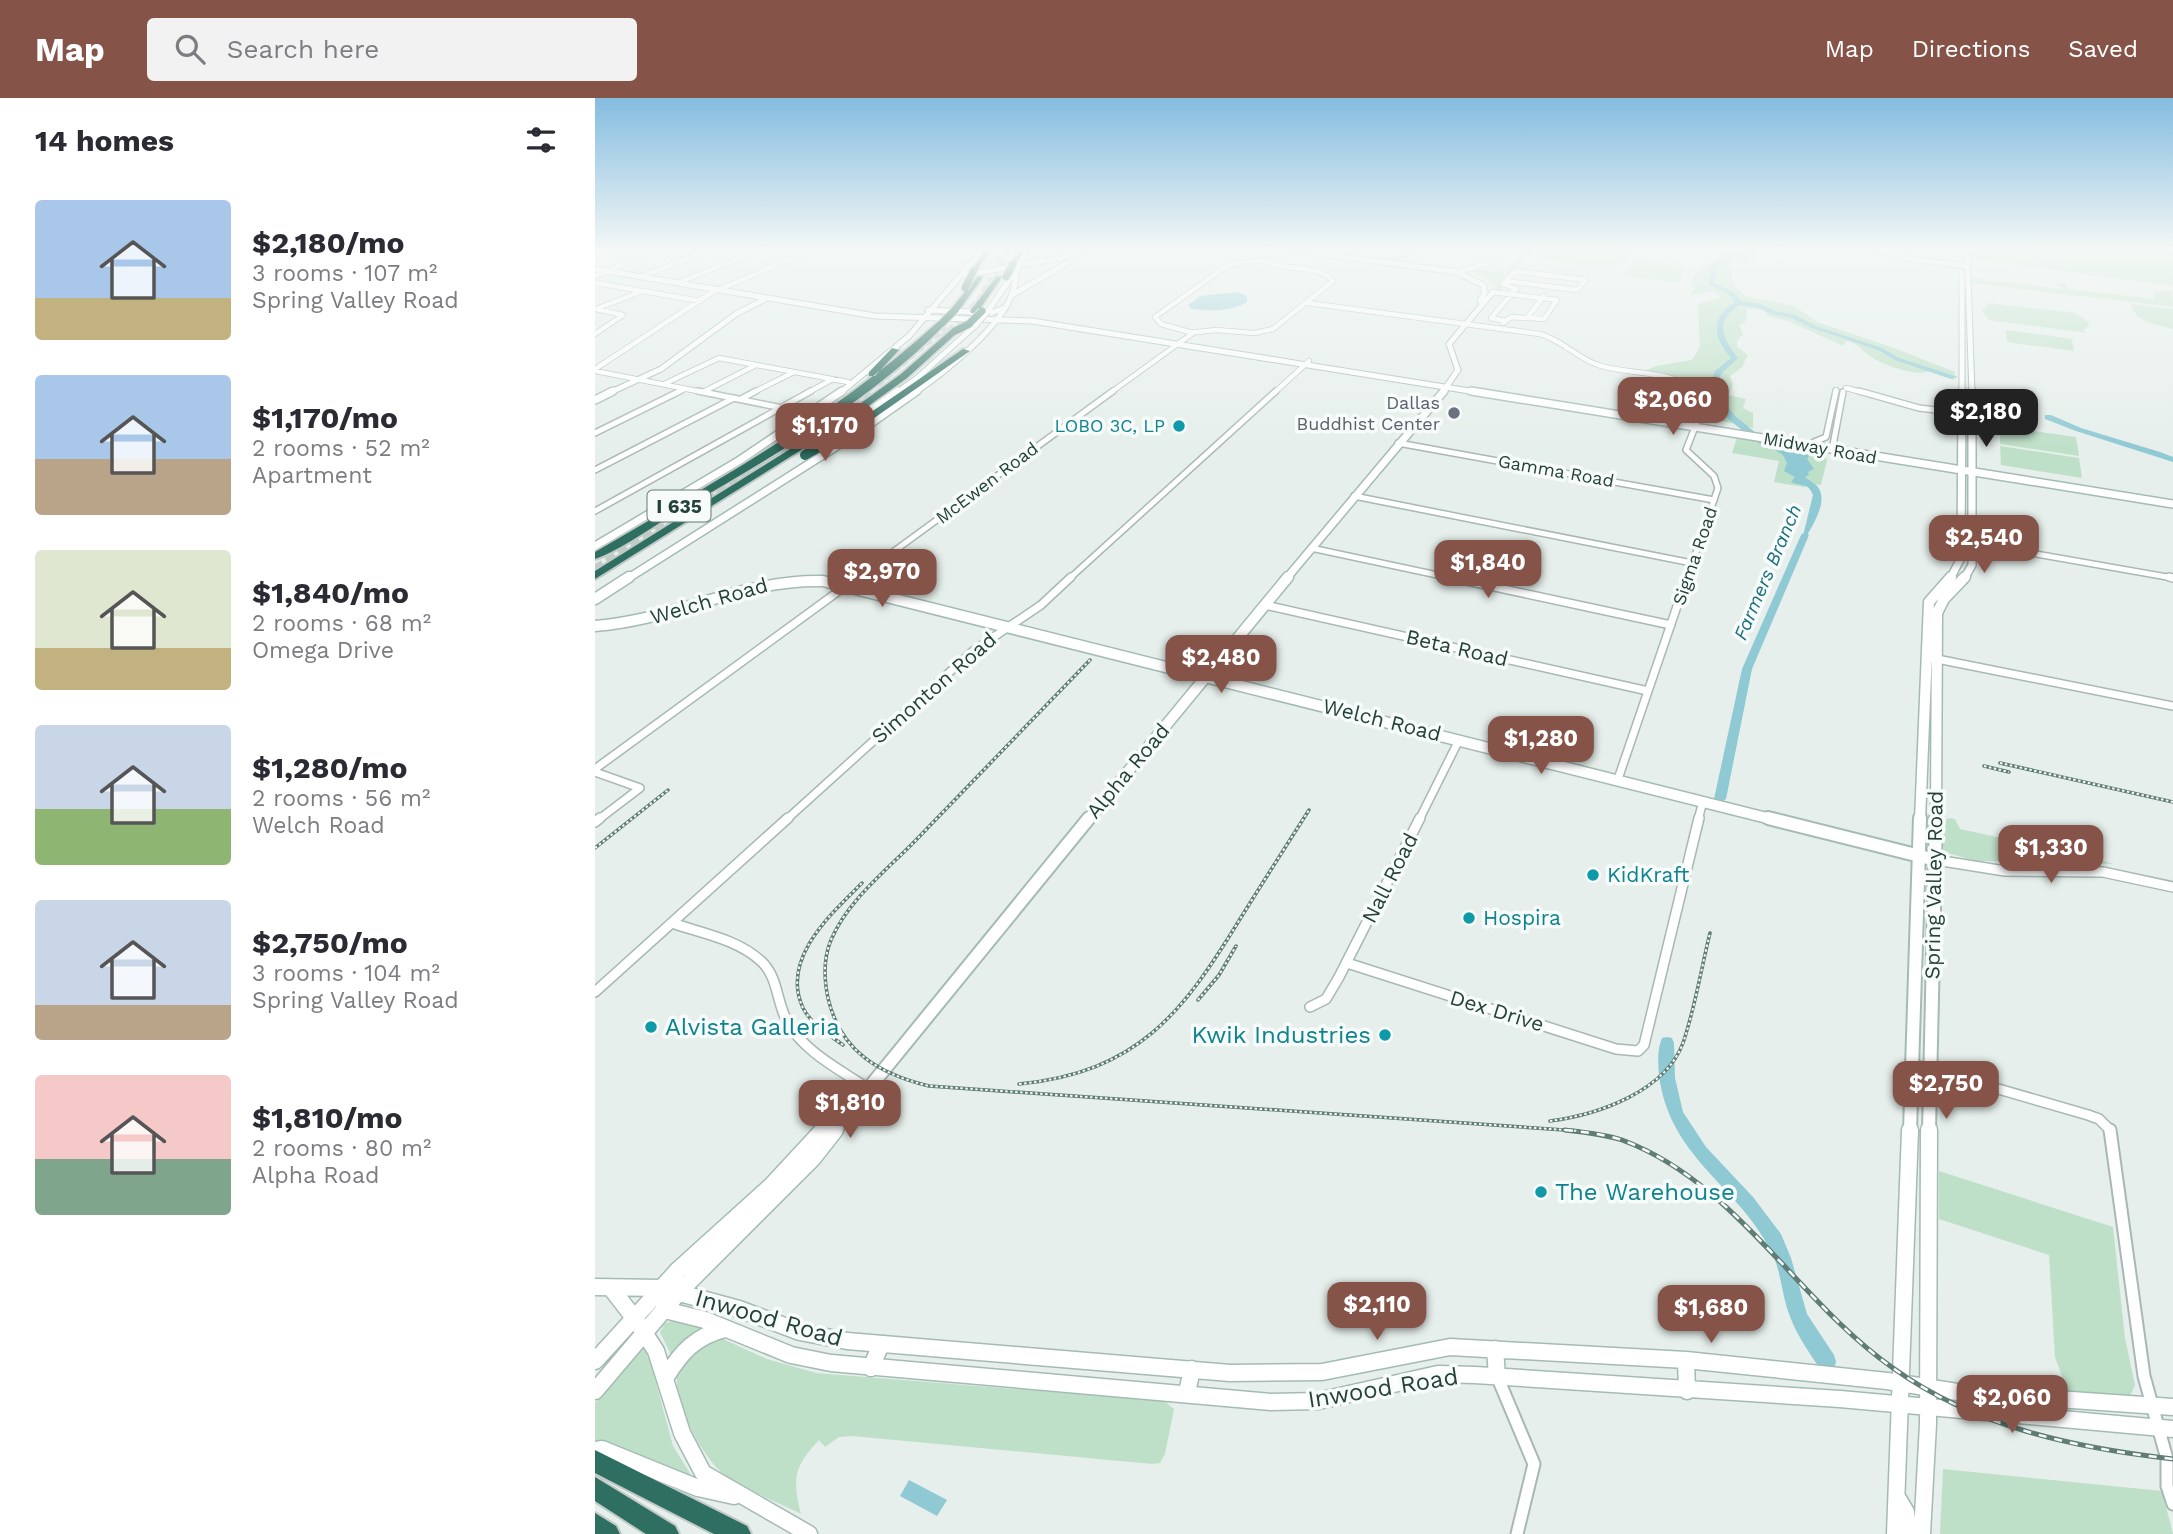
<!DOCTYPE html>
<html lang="en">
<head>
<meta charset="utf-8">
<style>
  body { margin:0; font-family:"Work Sans",sans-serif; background:#f2f2f3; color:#2b2b33; height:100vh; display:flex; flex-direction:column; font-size:26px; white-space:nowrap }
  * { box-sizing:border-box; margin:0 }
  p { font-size:23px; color:#7c7c81 }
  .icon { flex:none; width:38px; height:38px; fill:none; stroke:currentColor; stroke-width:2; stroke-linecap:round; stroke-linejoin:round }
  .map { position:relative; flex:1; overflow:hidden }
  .details { display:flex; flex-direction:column; background:#fff; width:595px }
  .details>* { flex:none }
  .price { position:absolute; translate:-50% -60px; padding:0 16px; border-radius:14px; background:#855347; color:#fff; font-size:23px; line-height:46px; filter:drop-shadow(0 2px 4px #0008) }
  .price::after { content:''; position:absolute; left:50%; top:42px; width:21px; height:16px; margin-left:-10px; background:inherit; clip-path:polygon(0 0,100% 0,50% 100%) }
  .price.active { background:#222; color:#fff }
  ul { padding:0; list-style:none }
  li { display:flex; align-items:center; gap:21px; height:175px; padding:0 35px }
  li span { display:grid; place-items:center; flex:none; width:196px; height:140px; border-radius:7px; color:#555 }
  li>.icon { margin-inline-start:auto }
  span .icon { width:84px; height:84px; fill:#fffc; stroke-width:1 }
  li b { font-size:30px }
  h2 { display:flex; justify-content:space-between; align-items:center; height:84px; padding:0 35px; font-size:30px }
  header { display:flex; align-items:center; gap:42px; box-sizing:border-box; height:98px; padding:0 35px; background:#855347; color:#fff }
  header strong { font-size:33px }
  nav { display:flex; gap:38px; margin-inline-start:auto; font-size:24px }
  .search { width:490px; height:63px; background:#f2f2f3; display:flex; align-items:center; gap:18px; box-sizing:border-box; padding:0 24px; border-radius:7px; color:#7c7c81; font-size:26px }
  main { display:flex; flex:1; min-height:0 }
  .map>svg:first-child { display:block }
</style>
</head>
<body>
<header>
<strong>Map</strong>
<div class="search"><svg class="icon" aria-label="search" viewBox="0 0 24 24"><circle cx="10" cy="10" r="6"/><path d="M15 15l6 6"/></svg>Search here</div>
<nav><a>Map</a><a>Directions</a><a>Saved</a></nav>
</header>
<main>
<section class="details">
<h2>14 homes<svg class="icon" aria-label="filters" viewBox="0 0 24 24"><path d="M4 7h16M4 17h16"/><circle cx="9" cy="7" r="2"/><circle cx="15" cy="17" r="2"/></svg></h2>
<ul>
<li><span style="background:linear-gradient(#a9c7e8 70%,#c2b280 0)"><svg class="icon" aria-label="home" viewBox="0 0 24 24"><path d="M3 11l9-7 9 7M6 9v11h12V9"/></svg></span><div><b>$2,180/mo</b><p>3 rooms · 107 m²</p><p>Spring Valley Road</p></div></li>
<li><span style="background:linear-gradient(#a9c7e8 60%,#b9a48a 0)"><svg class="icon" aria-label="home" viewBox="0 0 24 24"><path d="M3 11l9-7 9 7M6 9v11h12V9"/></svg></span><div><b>$1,170/mo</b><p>2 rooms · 52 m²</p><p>Apartment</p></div></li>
<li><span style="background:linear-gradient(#dfe7d0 70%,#c2b280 0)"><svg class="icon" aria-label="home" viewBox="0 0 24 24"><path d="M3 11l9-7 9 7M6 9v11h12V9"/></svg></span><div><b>$1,840/mo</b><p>2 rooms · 68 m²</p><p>Omega Drive</p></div></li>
<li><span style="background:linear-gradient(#c9d6e8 60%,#8fb573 0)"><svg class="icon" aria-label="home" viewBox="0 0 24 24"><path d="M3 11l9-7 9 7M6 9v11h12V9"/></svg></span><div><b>$1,280/mo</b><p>2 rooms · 56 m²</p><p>Welch Road</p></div></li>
<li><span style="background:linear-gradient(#c9d6e8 75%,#b9a48a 0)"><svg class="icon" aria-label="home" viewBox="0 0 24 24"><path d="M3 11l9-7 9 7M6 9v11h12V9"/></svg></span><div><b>$2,750/mo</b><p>3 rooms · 104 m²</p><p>Spring Valley Road</p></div></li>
<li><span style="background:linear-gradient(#f6c9c9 60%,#7fa58c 0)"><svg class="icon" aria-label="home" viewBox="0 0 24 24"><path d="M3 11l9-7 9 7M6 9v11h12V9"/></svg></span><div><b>$1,810/mo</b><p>2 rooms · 80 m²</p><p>Alpha Road</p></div></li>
</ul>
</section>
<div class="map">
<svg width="1578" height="1436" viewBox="0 0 1578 1436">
  <rect width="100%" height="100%" fill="#e6efeb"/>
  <path fill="#bfe0c8" d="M929,151H938L915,175H911L906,183L908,188L904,193L891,181L875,173L881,171L909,175L924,161Z
    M947,151H982L1033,157V162C1022,174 957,165 943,157Z
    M1105,151H1164L1162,156L1150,166L1142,164L1133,169L1138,171L1136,180L1141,190L1153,199L1199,208L1222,224L1299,250L1360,274L1359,282L1335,273C1321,279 1287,267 1275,258C1267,252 1262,245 1251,243L1248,248L1193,223L1173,218L1168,212L1152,211L1151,223L1144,227L1148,236L1142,243V249L1153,257L1147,269L1135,278L1138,286L1134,297L1151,301L1148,310L1158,315V330L1113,320L1116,307L1120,305C1110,284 1072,276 1050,273L1061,268L1097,262L1105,249L1103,206L1127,199L1117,193L1096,197L1099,189L1095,188L1104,170L1129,158Z
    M1374,151H1578V188L1374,160Z
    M1040,162L1081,166L1091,171L1083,185L1027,178Z
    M1377,180L1469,191L1459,186L1469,185L1473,191L1560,201L1558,194L1577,192L1578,209L1377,185Z
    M1392,205L1480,215L1491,222L1495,228L1488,232L1492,235L1392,222L1394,220L1386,213L1393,207Z
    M1536,206L1578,211V231C1563,227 1539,224 1536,206Z
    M1411,232L1477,241L1479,253L1412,244Z
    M1405,328L1481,339L1484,358L1405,346Z
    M1143,336L1227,351L1232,362L1226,387L1218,386L1209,389L1179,384L1184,363L1137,355Z
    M1405,348L1484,360L1487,380L1406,367Z
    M1353,720L1360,721L1365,731L1438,747L1440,764L1381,763L1349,754L1348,724Z
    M1455,751L1519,766L1457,763Z
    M1344,1073L1518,1129L1530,1240L1540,1287L1534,1300L1474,1297L1460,1259L1454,1157L1344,1121Z
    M78,1223L110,1230L76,1257L65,1234L70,1225Z
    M118,1240L128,1241L172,1261L221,1275L569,1303L579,1311L570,1356L565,1365L557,1366L257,1338L244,1339L230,1349L224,1342C199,1369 197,1380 206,1416C185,1405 140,1388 125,1373C105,1354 71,1293 85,1267C91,1256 108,1247 118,1240Z
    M49,1250L56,1266L78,1348L98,1380L0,1344V1305Z
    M1348,1371L1567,1393L1578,1436H1345Z"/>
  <path fill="#8ec9d4" d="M642,194L652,198V204C635,214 616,213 596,211L593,207L605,198Z
    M1161,340L1199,354L1215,356L1212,361L1219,371L1213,374L1214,377L1210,379C1214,383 1220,385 1223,389C1235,406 1213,433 1205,450L1218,397C1213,384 1207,389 1196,384L1200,379L1189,373L1192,365L1188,357Z
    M314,1382L352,1402L342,1418L305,1398Z"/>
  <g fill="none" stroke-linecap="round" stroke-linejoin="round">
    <path stroke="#8ec9d4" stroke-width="2" d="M794,161L813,158L823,151"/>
    <path fill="#8ec9d4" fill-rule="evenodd" d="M1144,151H1150L1142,158L1120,169L1119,172L1122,177L1118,184L1138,194L1146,203L1166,206L1180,213L1200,217L1221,228L1287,250L1304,260L1363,279L1356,281L1300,262L1283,252L1217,230L1196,220L1176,216L1164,210L1145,207C1118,223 1128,241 1143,260L1126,276L1120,293L1139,317L1172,344L1165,346L1133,321L1112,293L1120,273L1136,260C1118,240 1115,220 1140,204L1134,196L1113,186L1116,177L1113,172L1116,167Z
      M1392,295L1426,303L1444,314L1437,316L1420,307L1392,299Z
      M1450,317H1456L1486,330L1565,354L1578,359V364L1481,333L1450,321Z
      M1210,434L1214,437L1157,571L1131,701L1125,705L1121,704L1119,701L1147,571L1206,437Z
      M1072,939L1077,940L1079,945L1080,980L1088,1014L1111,1049L1158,1099L1186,1136L1196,1160L1212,1216L1239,1257L1241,1264L1239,1271L1232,1273L1225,1271C1212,1251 1199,1233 1192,1210C1186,1190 1185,1168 1174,1149C1139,1085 1074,1058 1064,977C1063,965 1062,952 1067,940Z"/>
    <path stroke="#bfccc8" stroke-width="7" stroke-dasharray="7 3.5" stroke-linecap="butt" d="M347,241L385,201L413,151
      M282,286L350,229"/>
    <path stroke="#bfccc8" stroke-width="10" stroke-dasharray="10 4.5" stroke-linecap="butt" d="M0,472L277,297"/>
    <defs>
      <path id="street-far4" d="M0,156L15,151
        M668,162L667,158L676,151
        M867,173L904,161L913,151
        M0,178L66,151
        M45,179L117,151
        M0,185L105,203
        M82,185L167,151
        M897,194L962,202L949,221L916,219L908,225
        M713,205L945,236C967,242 982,260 1003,267C1036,278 1075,270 1103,295
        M1,211L45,194
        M932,220L949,198
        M910,223L896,220L921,191L908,186L920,173L991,182L982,192L911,183
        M594,235L621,232L659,235L678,231L738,183C719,164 690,175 668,162
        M598,235L566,226L560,219L633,167L668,162
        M0,236L28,217L1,211
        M0,271L116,195L219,151
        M0,273L112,295
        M69,286L124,260L253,284
        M1251,290L1270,295
        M108,294L161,267
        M81,295L90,291
        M157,295L199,274
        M212,295L238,281
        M515,295L598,235
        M679,295L714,263
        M1240,295L1241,292"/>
      <path id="street-far3" d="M103,293L217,316
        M1264,293L1324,310L1374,316
        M146,301L161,293
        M0,335L85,293
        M1219,344L1231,339L1241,293
        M803,345L1119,402
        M1238,347L1248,294
        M0,372L139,300
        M759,398L1097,465
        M0,413L216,293
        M1367,443L1578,480
        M716,450L861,481
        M261,481L518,293
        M474,481L681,293
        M1092,481L1123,390L1119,378L1091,352L1107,311V299L1101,293"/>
      <path id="street-far2" d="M853,479L1076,527
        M1574,479L1578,480
        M670,507L1053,593
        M1337,560L1578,608
        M0,671L263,479
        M0,674L45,690L3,722
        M1023,681L1092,479
        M191,722L378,553L446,507L476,479
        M824,722L864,642
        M1103,722L1108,703"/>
      <path id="street-far1" d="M0,724L5,720
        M1341,762L1410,773L1508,774L1578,789
        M77,825C106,835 142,841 166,863C183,879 181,901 191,921C207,953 244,971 272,990
        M752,865L1021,951L1043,953L1049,947L1104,720
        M0,894L193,720
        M715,909L731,901L744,879L825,720
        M1317,966L1493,1017L1504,1021L1516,1033"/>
      <path id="street" d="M1515,1032L1549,1278L1572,1361V1388L1578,1406
        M902,1278L939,1366L922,1436"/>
      <path id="secondary-far4" d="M690,151L862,174L888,187L890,194L885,203
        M1275,151L1322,162L1373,168
        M1372,151L1377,295
        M425,165L431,151
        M0,171L280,218L437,223L887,295
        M369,177L466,160L493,151
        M417,197L481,160
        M333,212L396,215L409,210
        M393,213L417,178
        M14,295L66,271L141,216L172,200
        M245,295L314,238L388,151
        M301,295L321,281L381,227
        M319,295C349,275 405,230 417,196C420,187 421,178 423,169
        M847,295L863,272L854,246L897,195
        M1367,295V175"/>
      <path id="secondary-far3" d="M876,293L1578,406
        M0,302L18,293
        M255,327L303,293
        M0,448L145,362L247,293
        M32,481L258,338L322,293
        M691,481L849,293
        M1355,481L1366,460L1367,293
        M1369,481L1377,467V293"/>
      <path id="secondary-far2" d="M0,501L34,479
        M0,528C81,522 146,481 228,483L1180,722
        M493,722L693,479
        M1325,722L1334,504L1356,479
        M1341,722L1342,515L1349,501L1370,479"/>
      <path id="secondary-far1" d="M1173,720L1341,762
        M226,1033L256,1001L266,995
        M239,1033L494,720
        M1315,1033L1325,720
        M1334,1033L1341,720"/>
      <path id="secondary" d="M0,1189L66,1190L144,1211L205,1234L252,1243L635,1275L727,1274L855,1249L1091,1262L1292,1283L1362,1294L1578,1309
        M16,1190L43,1225L61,1253L87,1335L108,1375L214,1436
        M66,1190L70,1212L110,1222L196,1257L236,1265L676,1304L723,1303L843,1276L880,1277L1245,1301L1578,1331
        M900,1251L902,1278
        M1091,1262L1092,1293
        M0,1263L83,1172L177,1087L228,1032
        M276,1270L286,1246
        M71,1279C86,1254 101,1238 130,1231
        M0,1293L84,1194L218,1060L240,1032
        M592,1295L597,1271
        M0,1352L7,1351L103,1390L139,1398
        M1302,1399L1311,1414L1314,1436
        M1300,1436L1315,1032
        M1327,1436L1333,1326L1334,1032"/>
      <path id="highway" d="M390,151H396L381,173H377Z
        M425,151H431L420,167H416Z
        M383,178L388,179L362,215H356V211Z
        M402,178L407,179L382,215H376L375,213Z
        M344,223L351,225C280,301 173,361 84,413C60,427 24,453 0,461V454C121,383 240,318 344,223Z
        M357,231L364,233L312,280L254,322L0,481V473L248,318L306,276Z
        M297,250L304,252L280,278H274V274Z
        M368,251L375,253L272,325H266V321Z
        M0,1352L152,1428L156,1436H119L0,1375Z
        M0,1379L80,1428L84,1436H51L0,1403Z
        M0,1415L21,1428L25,1436H0Z"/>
    </defs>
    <use href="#street-far4" stroke="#a8b8b2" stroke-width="6"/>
    <use href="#street-far3" stroke="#a8b8b2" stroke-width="8"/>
    <use href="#street-far2" stroke="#a8b8b2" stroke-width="10"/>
    <use href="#street-far1" stroke="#a8b8b2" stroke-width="12"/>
    <use href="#street" stroke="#a8b8b2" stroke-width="15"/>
    <use href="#secondary-far4" stroke="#a4bbb3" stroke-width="7"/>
    <use href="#secondary-far3" stroke="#a4bbb3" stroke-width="10"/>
    <use href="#secondary-far2" stroke="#a4bbb3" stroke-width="13"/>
    <use href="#secondary-far1" stroke="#a4bbb3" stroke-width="16"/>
    <use href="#secondary" stroke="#a4bbb3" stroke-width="19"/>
    <use href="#highway" stroke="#c2cac8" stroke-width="4"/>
    <use href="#street-far4" stroke="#fff" stroke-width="4.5"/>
    <use href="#street-far3" stroke="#fff" stroke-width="5"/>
    <use href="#street-far2" stroke="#fff" stroke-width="7"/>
    <use href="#street-far1" stroke="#fff" stroke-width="9"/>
    <use href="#street" stroke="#fff" stroke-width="11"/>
    <use href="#secondary-far4" stroke="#fff" stroke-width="5"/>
    <use href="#secondary-far3" stroke="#fff" stroke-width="7"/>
    <use href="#secondary-far2" stroke="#fff" stroke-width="10"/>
    <use href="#secondary-far1" stroke="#fff" stroke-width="12"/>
    <use href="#secondary" stroke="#fff" stroke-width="16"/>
    <use href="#highway" fill="#2f6f62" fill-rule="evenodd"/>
    <defs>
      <path id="rail-far1" d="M495,562C437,622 379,682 321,742C292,772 253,802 236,842C228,861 229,881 233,900C245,953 284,976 334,988L984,1033
        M1405,665L1578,704
        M1389,668L1414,674
        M0,750L73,692
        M603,902L624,877L641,848
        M248,947C234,937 216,926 208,910C185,861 236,816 267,785
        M424,986C543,974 587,916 645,821C668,784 691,748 714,712
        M955,1023C1002,1017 1070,994 1088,945C1100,910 1106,871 1115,835"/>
      <path id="rail" d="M970,1032C989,1034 1009,1036 1027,1042C1141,1084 1202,1203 1298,1270C1380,1329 1480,1350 1578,1361"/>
    </defs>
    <use href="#rail-far1" stroke="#5f7d75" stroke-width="3.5"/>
    <use href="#rail" stroke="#5f7d75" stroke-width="5"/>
    <use href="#rail-far1" stroke="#f7fbf9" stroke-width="2" stroke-dasharray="2.5" stroke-linecap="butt"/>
    <use href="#rail" stroke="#f7fbf9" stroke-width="2.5" stroke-dasharray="8" stroke-linecap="butt"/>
    <defs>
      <path id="secondary-bridge" d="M423,169L425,165
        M381,227L393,213"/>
      <path id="highway-bridge-far1" d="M411,179L418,166
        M370,190L379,172
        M347,225L359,213
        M360,233L374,226L387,213"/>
      <path id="highway-bridge" d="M210,357L269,323"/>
    </defs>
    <use href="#secondary-bridge" stroke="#a4bbb3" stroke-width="7" stroke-linecap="butt"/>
    <use href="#highway-bridge-far1" stroke="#c2cac8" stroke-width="9" stroke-linecap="butt"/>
    <use href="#highway-bridge" stroke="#c2cac8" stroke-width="12" stroke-linecap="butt"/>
    <use href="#secondary-bridge" stroke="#fff" stroke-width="5"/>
    <use href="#highway-bridge-far1" stroke="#2f6f62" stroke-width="7"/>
    <use href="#highway-bridge" stroke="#2f6f62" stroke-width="10"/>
  </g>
  <linearGradient id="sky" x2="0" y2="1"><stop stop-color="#84bce0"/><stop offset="0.43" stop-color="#f4f8f6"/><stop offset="1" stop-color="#f4f8f6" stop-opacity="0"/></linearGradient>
  <rect width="1578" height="352" fill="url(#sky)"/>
  <circle fill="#6b7280" stroke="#f7fbf9" stroke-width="2.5" cx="859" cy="315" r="7"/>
  <g fill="#0f9aa8" stroke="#f7fbf9" stroke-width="2.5">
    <circle cx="584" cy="328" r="7"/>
    <circle cx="998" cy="777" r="7"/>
    <circle cx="874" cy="820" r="7"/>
    <circle cx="56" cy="929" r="7"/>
    <circle cx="790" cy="937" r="7"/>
    <circle cx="946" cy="1094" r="7"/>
  </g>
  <g text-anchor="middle" stroke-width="7" stroke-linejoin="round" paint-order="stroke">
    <g font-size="18" fill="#5b616d" stroke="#f7fbf9" text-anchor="end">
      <text x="845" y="311">Dallas<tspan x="845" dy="21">Buddhist Center</tspan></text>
    </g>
    <g font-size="18" fill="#0d838f" stroke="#f7fbf9" text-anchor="end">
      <text x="570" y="334">LOBO 3C, LP</text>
    </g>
    <g font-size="18" fill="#24423a" stroke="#f7fbf9">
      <text transform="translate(1225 350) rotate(10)" y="6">Midway Road</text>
      <text transform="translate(961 373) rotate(10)" y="6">Gamma Road</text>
      <text transform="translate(392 385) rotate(-37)" y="6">McEwen Road</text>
      <text transform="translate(1100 458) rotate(-71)" y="6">Sigma Road</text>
    </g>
    <rect fill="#f7fbf9" stroke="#637a73" stroke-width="2" x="52.5" y="392.5" width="63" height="31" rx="5"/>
    <g font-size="19" font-weight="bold" fill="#24423a">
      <text x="84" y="415">I 635</text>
    </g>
    <g font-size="19" font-style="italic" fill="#1c6f80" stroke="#f7fbf9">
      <text transform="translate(1172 474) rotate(-67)" y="7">Farmers Branch</text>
    </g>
    <g font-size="21" fill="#24423a" stroke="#f7fbf9">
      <text transform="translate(114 503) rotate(-16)" y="7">Welch Road</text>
      <text transform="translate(862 550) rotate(13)" y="7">Beta Road</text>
      <text transform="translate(339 590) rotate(-41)" y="7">Simonton Road</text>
      <text transform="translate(787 622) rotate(14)" y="7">Welch Road</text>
      <text transform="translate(533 673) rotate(-50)" y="7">Alpha Road</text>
      <text transform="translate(795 780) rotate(-63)" y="7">Nall Road</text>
      <text transform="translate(1339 787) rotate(-89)" y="7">Spring Valley Road</text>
      <text transform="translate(902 913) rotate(17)" y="7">Dex Drive</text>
    </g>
    <g font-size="21" fill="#0d838f" stroke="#f7fbf9" text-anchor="start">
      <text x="1012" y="784">KidKraft</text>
      <text x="888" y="827">Hospira</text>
    </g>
    <g font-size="24" fill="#0d838f" stroke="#f7fbf9" text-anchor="start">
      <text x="70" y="937">Alvista Galleria</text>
      <text x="776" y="945" text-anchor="end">Kwik Industries</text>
      <text x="960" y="1102">The Warehouse</text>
    </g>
    <g font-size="24" fill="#24423a" stroke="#f7fbf9">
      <text transform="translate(174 1220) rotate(16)" y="8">Inwood Road</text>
      <text transform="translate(788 1290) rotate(-9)" y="8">Inwood Road</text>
    </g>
  </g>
</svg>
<b class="price" style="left:1078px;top:339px">$2,060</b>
<b class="price active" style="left:1391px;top:351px">$2,180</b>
<b class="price" style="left:230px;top:365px">$1,170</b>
<b class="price" style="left:1389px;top:477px">$2,540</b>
<b class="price" style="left:893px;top:502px">$1,840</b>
<b class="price" style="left:287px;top:511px">$2,970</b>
<b class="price" style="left:626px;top:597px">$2,480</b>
<b class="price" style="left:946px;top:678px">$1,280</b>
<b class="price" style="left:1456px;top:787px">$1,330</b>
<b class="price" style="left:1351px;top:1023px">$2,750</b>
<b class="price" style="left:255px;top:1042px">$1,810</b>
<b class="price" style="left:782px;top:1244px">$2,110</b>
<b class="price" style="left:1116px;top:1247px">$1,680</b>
<b class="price" style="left:1417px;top:1337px">$2,060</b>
</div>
</main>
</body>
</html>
